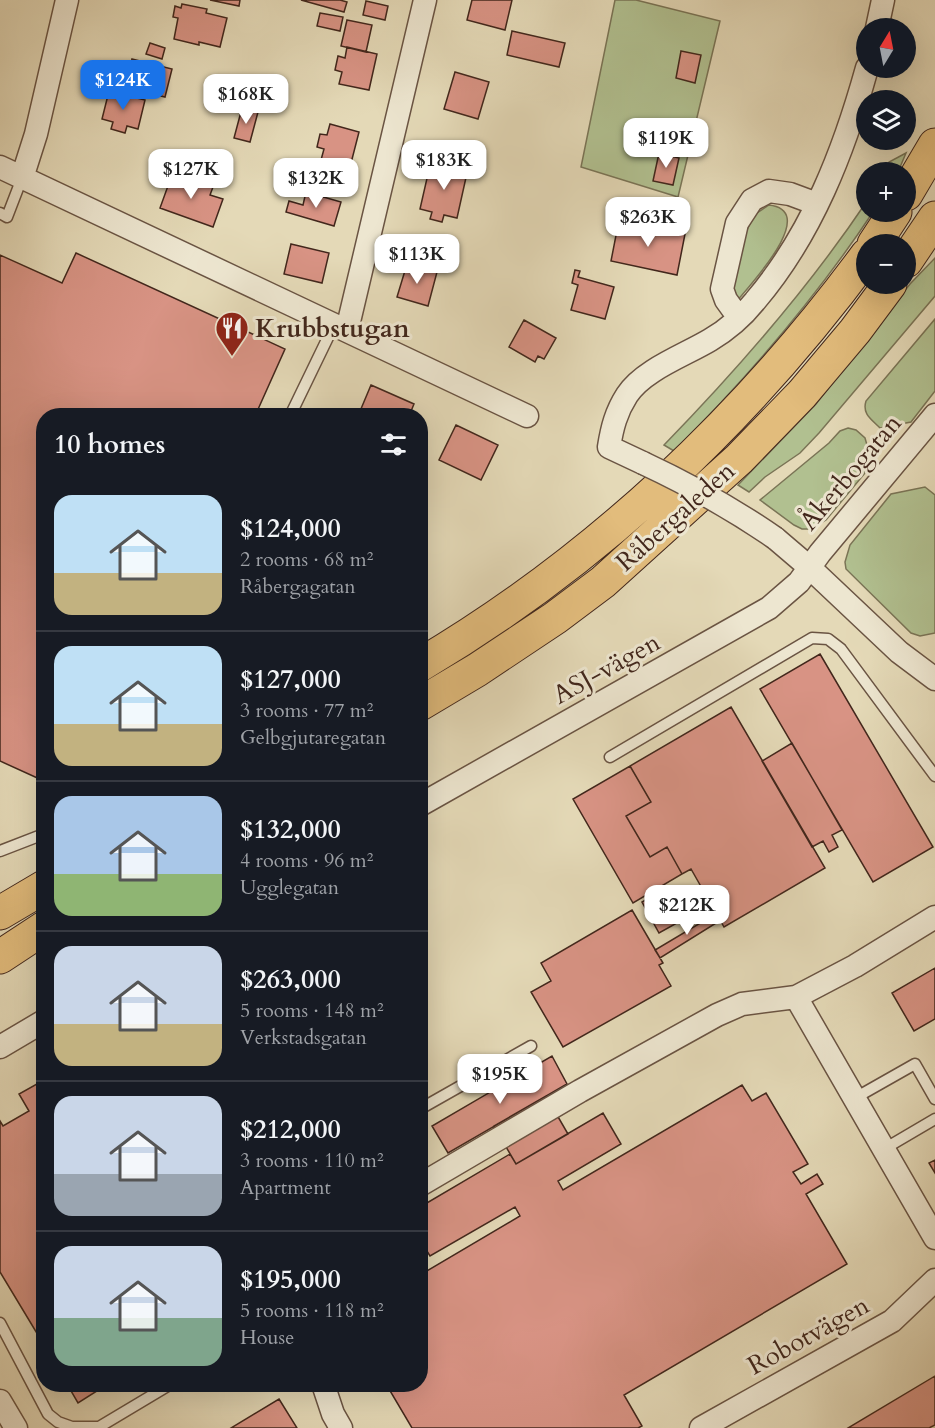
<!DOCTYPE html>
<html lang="en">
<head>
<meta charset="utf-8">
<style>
  body { margin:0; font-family:Cardo,serif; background:#242831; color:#f1f3f6; height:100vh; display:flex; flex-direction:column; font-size:22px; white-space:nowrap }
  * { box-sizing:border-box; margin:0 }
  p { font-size:20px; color:#9ea1a6 }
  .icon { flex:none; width:33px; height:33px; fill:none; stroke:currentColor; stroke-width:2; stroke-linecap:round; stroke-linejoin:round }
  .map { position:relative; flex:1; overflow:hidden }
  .details { position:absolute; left:36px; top:408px; width:392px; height:984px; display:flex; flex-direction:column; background:#171b24; border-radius:24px; box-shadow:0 6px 24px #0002 }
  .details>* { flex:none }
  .needle { width:39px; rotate:10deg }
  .controls { position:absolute; left:856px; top:18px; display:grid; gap:12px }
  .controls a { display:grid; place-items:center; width:60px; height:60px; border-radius:50%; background:#171b24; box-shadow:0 6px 24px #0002; font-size:30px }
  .price { position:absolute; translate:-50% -51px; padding:0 14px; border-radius:12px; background:#fff; color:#222; font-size:20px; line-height:39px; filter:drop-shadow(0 2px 3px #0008) }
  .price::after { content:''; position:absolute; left:50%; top:36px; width:18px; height:14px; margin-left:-9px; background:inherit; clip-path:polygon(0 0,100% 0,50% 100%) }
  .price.current { background:#1a73e8; color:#fff }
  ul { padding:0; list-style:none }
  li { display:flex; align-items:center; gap:18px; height:150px; padding:0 18px }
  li+li { border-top:2px solid #363941 }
  li span { display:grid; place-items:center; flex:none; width:168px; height:120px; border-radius:18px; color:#555 }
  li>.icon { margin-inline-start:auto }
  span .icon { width:72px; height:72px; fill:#fffc; stroke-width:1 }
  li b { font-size:26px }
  h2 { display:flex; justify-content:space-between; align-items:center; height:72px; padding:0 18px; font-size:26px }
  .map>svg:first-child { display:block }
</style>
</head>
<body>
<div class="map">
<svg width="935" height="1428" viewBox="0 0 935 1428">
  <rect width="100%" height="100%" fill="#e4d9b7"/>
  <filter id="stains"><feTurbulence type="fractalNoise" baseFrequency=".00333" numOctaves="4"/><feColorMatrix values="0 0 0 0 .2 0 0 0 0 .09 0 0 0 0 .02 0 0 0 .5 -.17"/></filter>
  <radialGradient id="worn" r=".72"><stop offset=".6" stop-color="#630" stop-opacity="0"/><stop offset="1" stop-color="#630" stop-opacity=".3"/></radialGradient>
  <path fill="#b1c090" stroke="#7a7456" stroke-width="1.5" d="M615,0H636L720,21L678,197L581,167Z
    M906,153L898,172H883L889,162Z
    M867,201V212H873C816,298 747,378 674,451L664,445C738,369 808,289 867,201Z
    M769,205C820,211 750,285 736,302L733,287L745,234L754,215Z
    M935,258V296L819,433L800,453L765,477L749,492L738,485L816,404L910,284Z
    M935,319V391L911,422L880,428C871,419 862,414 866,401Z
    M848,428L856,430L865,438L867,445L865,473L826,520L810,529H802L794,525L760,500L829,443L840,431Z
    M925,487L935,495V633L920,636L911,633L846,569L845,562L850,545L891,494Z"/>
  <path fill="#d89384" stroke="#42271c" stroke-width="1.5" d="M210,0H240L239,6Z
    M301,0H340L347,2L344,12Z
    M472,0H512L505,30L467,20Z
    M366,1L388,6L385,20L363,15Z
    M182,4L207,9L206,13L227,18L220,47L199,42V45L174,39L178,18L173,17L175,6L181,8Z
    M320,13L343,17L340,31L317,26Z
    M347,20L372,25L366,52L341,46Z
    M512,31L565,43L559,67L507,55Z
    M150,43L165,48L162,59L146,54Z
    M347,47L377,54L369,90L339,84L342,72L335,70L338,56L345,58Z
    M681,51L701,55L695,83L676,78Z
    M132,59L172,69L165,97L141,91L145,75L129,71Z
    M455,72L489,82L478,119L444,109Z
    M109,91L145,100L138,129L127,126L125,133L111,129L113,122L102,119Z
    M242,108L258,112L250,142L234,138Z
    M330,124L359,132L350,167L321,160L324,149L317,147L320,134L327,135Z
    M659,153L679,158L673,185L653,181Z
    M445,161L458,164L456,170L467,173L457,218L444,215L442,222L430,219L432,212L420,209L430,165L443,167Z
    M173,172L213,187L210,195L223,199L213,227L160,208Z
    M306,192L341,202L334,226L286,212L289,201L303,205Z
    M619,220L685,234L677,275L611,261Z
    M291,244L329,253L322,283L284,274Z
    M76,253L285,349L255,416H44V781L0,761V255L62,283Z
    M407,264L437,272L428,306L397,297Z
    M575,270L580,271L578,277L614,287L605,319L571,310L578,285L572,283Z
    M524,320L556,338L544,359L538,356L535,362L509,347Z
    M371,385L414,404L409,416H358Z
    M456,425L498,445L481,480L439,460Z
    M820,654L933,847L873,882L760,689Z
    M731,707L825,868L724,927L691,869L682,874L667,847L650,857L626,816L651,802L630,766Z
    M792,743L842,830L832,835L838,847L829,852L823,841L812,847L762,761Z
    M630,766L651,802L626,816L650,857L667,847L682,874L633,903L573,799Z
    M668,887L686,918L659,933L642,902Z
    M632,910L663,963L659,965L671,986L563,1047L531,992L551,981L541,963Z
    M717,913L721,920L660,958L655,950Z
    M935,968V1019L914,1031L892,993Z
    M552,1056L567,1084L448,1153L432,1126Z
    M44,1080V1345L0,1272V1121L3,1126L29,1111L19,1094Z
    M742,1085L752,1101L766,1093L808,1164L793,1172L801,1184L817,1174L823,1184L806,1194L847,1264L624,1395L642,1426L638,1428H412L386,1384H420V1275L520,1216L515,1207L430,1256L420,1240V1207L510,1154L516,1164L603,1113L621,1144L558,1181L563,1190Z
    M546,1096L568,1134L516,1164L494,1126Z
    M935,1160V1173L929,1163Z
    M935,1376V1425L929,1428H848Z
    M67,1384H108L78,1403Z
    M279,1399L297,1428H231Z"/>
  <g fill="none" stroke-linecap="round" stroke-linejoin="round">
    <defs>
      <path id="lane" d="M0,213L7,217L22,178
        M290,416L334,325
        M610,757L812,638L828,639L841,649L935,776
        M0,851L44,834
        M855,1098L915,1064L935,1099
        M420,1109L531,1046
        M884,1149L935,1119
        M0,1323L48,1414L58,1422L72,1427H99L171,1384"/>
      <path id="street" d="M877,28L883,0
        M0,167L527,416
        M22,178L36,134L67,0
        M739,318L726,300L722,289L737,223L752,200L769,191L790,194L817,204
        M347,330L425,0
        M643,463L609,447C612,428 616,412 627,395C643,370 685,355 710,340C727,330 743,316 755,301C812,234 844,151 867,68
        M775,538L809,567L899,652L935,679
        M420,805L769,608L799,582L820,553L935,415
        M796,997L935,1238
        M0,1047L44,1021
        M420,1185L580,1091L717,1015L742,1004L796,997L855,966L935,917
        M323,1384L333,1414L341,1428
        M0,1401L16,1428
        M701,1428L892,1321L935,1280"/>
      <path id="primary" d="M906,194L935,145
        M874,244L895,212
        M906,261L935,218
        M420,665C596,561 746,419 867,255
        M420,704L477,670L555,618L603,582L739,459L802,394L855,331L890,284
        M0,913L44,887
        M0,957L44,928"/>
    </defs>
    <use href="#lane" stroke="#6a5443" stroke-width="13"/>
    <use href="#street" stroke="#6a5443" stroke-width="25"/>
    <use href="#primary" stroke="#42271c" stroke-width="35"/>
    <use href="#lane" stroke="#ede6d0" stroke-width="10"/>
    <use href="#street" stroke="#ede6d0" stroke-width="22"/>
    <use href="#primary" stroke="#e2bc7c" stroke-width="33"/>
    <defs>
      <path id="street-bridge" d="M643,463C690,485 733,509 775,538"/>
    </defs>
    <use href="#street-bridge" stroke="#6a5443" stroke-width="25" stroke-linecap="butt"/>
    <use href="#street-bridge" stroke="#ede6d0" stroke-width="22"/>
  </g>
  <defs>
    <symbol id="restaurant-pin" viewBox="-11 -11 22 30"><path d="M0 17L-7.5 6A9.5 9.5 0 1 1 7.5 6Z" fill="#8f2418" stroke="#ede6d0"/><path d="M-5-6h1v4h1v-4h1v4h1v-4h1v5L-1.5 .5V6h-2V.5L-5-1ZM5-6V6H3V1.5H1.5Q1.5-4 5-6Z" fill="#fff"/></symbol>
  </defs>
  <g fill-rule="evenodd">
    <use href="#restaurant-pin" x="213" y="309" width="38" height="52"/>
  </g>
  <g text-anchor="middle" stroke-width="6" stroke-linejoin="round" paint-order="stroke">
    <g font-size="26" font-weight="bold" fill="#42271c" stroke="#ede6d0" text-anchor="start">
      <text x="255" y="337">Krubbstugan</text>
    </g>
    <g font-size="26" fill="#42271c" stroke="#ede6d0">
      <text transform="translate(850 472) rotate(-50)" y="9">Åkerbogatan</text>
      <text transform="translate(675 516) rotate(-42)" y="9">Råbergaleden</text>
      <text transform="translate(606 668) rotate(-29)" y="9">ASJ-vägen</text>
      <text transform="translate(808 1335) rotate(-29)" y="9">Robotvägen</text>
    </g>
  </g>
  <rect width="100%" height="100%" filter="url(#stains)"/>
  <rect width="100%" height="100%" fill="url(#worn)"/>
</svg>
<div class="controls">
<a><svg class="needle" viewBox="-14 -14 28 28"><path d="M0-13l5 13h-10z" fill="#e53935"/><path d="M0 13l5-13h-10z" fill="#9ea1a6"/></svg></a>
<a><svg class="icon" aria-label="layers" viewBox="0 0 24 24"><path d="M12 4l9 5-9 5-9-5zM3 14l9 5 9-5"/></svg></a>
<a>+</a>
<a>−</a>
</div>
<b class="price current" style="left:123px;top:111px">$124K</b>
<b class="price" style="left:246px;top:125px">$168K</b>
<b class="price" style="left:666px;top:169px">$119K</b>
<b class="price" style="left:444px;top:191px">$183K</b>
<b class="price" style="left:191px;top:200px">$127K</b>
<b class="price" style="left:316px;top:209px">$132K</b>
<b class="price" style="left:648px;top:248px">$263K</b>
<b class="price" style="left:417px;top:285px">$113K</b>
<b class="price" style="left:687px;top:936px">$212K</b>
<b class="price" style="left:500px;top:1105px">$195K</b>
<section class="details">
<h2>10 homes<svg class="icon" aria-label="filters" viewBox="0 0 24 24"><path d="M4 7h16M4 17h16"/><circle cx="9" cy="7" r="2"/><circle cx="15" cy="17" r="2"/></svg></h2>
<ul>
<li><span style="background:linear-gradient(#bfe0f5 65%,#c2b280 0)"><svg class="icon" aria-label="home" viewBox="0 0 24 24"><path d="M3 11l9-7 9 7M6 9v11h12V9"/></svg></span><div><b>$124,000</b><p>2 rooms · 68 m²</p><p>Råbergagatan</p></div></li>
<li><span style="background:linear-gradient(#bfe0f5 65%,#c2b280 0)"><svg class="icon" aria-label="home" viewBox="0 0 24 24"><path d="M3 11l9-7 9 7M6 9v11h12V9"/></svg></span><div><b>$127,000</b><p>3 rooms · 77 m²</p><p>Gelbgjutaregatan</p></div></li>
<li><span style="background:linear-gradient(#a9c7e8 65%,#8fb573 0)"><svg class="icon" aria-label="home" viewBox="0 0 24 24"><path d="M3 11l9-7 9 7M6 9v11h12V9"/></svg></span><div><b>$132,000</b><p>4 rooms · 96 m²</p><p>Ugglegatan</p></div></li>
<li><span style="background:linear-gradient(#c9d6e8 65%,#c2b280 0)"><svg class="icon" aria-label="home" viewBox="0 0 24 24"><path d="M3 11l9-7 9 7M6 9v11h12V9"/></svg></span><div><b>$263,000</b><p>5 rooms · 148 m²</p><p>Verkstadsgatan</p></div></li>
<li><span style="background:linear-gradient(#c9d6e8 65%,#9aa5b1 0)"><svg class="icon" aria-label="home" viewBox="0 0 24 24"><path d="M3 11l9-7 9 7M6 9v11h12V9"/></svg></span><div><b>$212,000</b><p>3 rooms · 110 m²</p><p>Apartment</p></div></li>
<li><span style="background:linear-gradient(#c9d6e8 60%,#7fa58c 0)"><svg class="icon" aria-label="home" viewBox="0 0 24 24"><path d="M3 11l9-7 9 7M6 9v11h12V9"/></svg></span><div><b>$195,000</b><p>5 rooms · 118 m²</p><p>House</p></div></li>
</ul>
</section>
</div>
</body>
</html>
